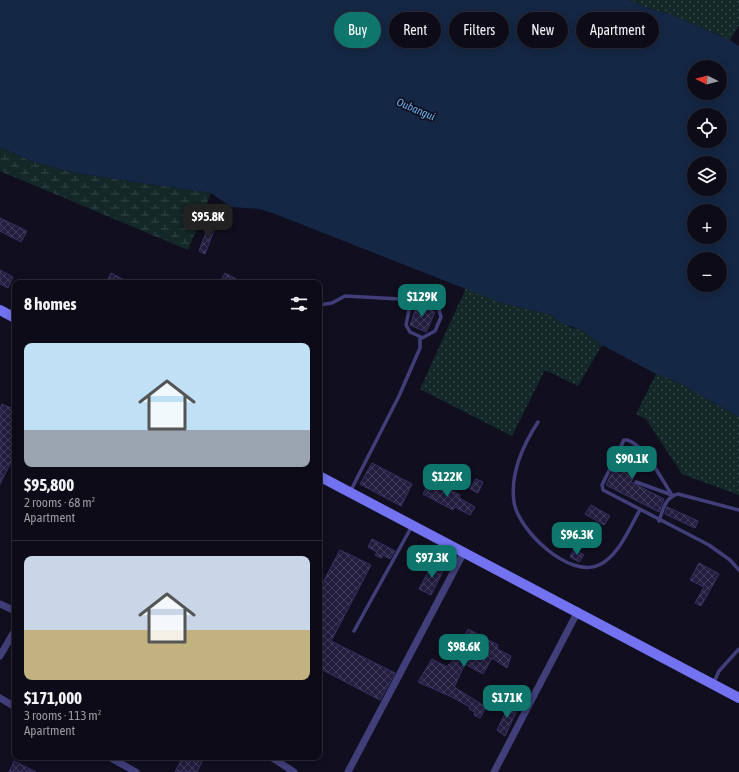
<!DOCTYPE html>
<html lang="en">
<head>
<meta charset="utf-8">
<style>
  body { margin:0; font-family:"Asap Condensed",sans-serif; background:#161420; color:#f1f3f6; height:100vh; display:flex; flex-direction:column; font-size:15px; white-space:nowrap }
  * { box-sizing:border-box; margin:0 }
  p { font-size:13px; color:#9a9ba1 }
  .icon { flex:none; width:22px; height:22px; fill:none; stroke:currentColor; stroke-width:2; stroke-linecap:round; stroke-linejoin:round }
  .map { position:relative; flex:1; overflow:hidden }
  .details { position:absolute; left:12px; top:280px; width:310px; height:480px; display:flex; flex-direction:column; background:#0d0b17; border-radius:8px; box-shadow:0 2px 10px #0003,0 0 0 1px #2d2b36 }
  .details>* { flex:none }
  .top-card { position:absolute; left:334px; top:12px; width:345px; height:36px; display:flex; gap:8px }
  .needle { width:26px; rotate:276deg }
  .tools { position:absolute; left:687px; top:60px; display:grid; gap:8px }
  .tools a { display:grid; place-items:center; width:40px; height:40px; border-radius:50%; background:#0d0b17; box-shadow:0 2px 10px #0003,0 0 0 1px #2d2b36; font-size:20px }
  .price { position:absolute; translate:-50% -34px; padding:0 9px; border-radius:8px; background:#0f766e; color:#fff; font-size:13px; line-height:26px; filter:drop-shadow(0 1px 2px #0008) }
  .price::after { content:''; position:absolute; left:50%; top:24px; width:12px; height:9px; margin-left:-6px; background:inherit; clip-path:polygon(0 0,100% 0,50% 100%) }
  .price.current { background:#222; color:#fff }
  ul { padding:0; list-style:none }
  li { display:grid; align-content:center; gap:8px; height:212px; padding:0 12px }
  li+li { border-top:1px solid #2d2b36 }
  li span { display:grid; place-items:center; height:124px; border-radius:8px; color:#555 }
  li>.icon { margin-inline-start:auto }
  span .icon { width:72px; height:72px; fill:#fffc; stroke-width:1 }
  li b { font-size:17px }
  h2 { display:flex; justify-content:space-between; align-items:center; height:48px; padding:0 12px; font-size:17px }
  .pill { padding:0 14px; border-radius:18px; background:#0d0b17; box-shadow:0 2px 10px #0003,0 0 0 1px #2d2b36; font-size:14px; line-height:36px }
  .pill.current { background:#0f766e; color:#fff }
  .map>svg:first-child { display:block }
</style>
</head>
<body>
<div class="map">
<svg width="739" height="772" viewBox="0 0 739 772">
  <defs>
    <pattern id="grass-dots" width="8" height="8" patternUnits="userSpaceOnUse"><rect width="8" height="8" fill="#132827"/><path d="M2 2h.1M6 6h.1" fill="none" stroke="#344647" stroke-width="1.8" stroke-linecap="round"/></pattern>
    <pattern id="wetland-marsh" width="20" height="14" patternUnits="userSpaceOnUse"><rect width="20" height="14" fill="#132827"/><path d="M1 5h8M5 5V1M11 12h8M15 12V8" fill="none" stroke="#344647"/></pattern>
    <pattern id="building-cross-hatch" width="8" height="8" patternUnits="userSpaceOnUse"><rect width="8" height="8" fill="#231d3e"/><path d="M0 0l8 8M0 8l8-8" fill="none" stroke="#423d5b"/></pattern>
  </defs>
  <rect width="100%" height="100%" fill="#110f1f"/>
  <path fill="url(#grass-dots)" d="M629,0H739V25L730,40L672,15L647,8Z
    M466,288L499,302L552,315L570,327L583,331L602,345L578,386L545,370L512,436L420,389Z
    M656,374L677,382L739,417V495L682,474L646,419L636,414Z"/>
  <path fill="url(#wetland-marsh)" d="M0,147L31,161L75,173L211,193L188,250L0,171Z"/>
  <path fill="#142744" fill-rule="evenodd" d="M0,0H629L647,8L672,15L730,40L739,46V417L677,382L656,374L602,345L583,331L560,322L552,315L499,302L275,214L260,209L231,207L211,193L75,173L31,161L0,147ZM694,67H720V93H694ZM694,115H720V141H694ZM694,163H720V189H694ZM694,211H720V237H694ZM694,259H720V285H694Z"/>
  <path fill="url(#building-cross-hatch)" stroke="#3b3168" d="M0,218L27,231L21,242L0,231Z
    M210,222L216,225L205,254L199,251Z
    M0,270L13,277L8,288L0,284Z
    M111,273L130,283H106Z
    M225,273L244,283H220Z
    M417,305L435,312L426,332L410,325Z
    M2,404L15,410V454L0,484V409Z
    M625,446L644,458L631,482L664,499L659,512L606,485Z
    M372,463L412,484L401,506L360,484Z
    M476,479L483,482L478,493L470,489Z
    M430,480L460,495L459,498L475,507L470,515L455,507L453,510L423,494Z
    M591,505L610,516L604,525L585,514Z
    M667,507L698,521L695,528L665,514Z
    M372,539L395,551L390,559L383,555L382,558L375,555L377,552L368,547Z
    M574,549L584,555L579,562L570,557Z
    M340,550L371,565L331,641L395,673L380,700L319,668V590Z
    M433,563L444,569L431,595L419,589Z
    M699,563L719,574L701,606L695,603L704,587L690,580Z
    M468,629L498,645L497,649L511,656L507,668L492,658L483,674L465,664L454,687L486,707L480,718L474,715L475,712L469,709L470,707L452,697L418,682L432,659L447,667L449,664L450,665Z
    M510,703L518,708L505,736L497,730Z
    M183,757H198L203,759L197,772H175Z
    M14,761L36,772H9Z"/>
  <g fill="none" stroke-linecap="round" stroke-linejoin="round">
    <path stroke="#403f79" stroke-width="3.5" d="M411,300L406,325L410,332L421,337
      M319,305L332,303L345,296L418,300L438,306L441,317L435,331L420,339V348L399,396L350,492
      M538,422C523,445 510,474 514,502C518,530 569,579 599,565C619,556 629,528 640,510
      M636,482L672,495C662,480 644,444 627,440H624L602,485L603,490L709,545L730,560L739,570
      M659,521C663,510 665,497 678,494L739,510
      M354,631L412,526
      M713,684L719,671L739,649"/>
    <path stroke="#403f79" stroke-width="7" d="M0,604L15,611
      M0,656L15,630
      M0,698L15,707
      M109,757L136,772
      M271,757L294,772
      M348,772L464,552
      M494,772L578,611"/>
    <path stroke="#7372f1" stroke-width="10" d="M0,310L15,318
      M319,476L739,698"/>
  </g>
  <g text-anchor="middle" stroke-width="3.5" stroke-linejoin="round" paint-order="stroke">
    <g font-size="11" font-style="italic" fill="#6ab4f0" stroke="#110f1f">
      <text transform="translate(416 109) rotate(23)" y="4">Oubangui</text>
    </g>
  </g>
</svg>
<div class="tools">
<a><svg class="needle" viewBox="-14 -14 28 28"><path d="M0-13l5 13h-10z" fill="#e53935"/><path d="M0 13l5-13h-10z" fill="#9a9ba1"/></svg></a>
<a><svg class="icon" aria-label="locate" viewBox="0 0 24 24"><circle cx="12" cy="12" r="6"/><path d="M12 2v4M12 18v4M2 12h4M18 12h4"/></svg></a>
<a><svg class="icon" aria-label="layers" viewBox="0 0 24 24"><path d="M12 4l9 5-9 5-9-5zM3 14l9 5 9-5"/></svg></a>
<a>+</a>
<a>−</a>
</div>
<b class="price current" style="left:208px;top:238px">$95.8K</b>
<b class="price" style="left:422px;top:318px">$129K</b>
<b class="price" style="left:632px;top:480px">$90.1K</b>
<b class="price" style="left:447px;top:498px">$122K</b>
<b class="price" style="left:577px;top:556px">$96.3K</b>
<b class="price" style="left:432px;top:579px">$97.3K</b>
<b class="price" style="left:464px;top:668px">$98.6K</b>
<b class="price" style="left:507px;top:719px">$171K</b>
<div class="top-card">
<a class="pill current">Buy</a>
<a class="pill">Rent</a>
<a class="pill">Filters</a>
<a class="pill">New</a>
<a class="pill">Apartment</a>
</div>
<section class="details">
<h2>8 homes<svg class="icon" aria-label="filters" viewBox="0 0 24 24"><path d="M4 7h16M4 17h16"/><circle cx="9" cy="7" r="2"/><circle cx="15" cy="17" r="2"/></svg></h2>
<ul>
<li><span style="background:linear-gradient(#bfe0f5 70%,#9aa5b1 0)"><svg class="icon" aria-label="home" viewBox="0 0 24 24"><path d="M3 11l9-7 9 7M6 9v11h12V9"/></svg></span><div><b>$95,800</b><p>2 rooms · 68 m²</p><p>Apartment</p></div></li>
<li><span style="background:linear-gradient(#c9d6e8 60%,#c2b280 0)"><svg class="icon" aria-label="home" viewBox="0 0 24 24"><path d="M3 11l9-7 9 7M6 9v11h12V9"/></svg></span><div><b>$171,000</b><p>3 rooms · 113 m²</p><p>Apartment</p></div></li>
</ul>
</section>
</div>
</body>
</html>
